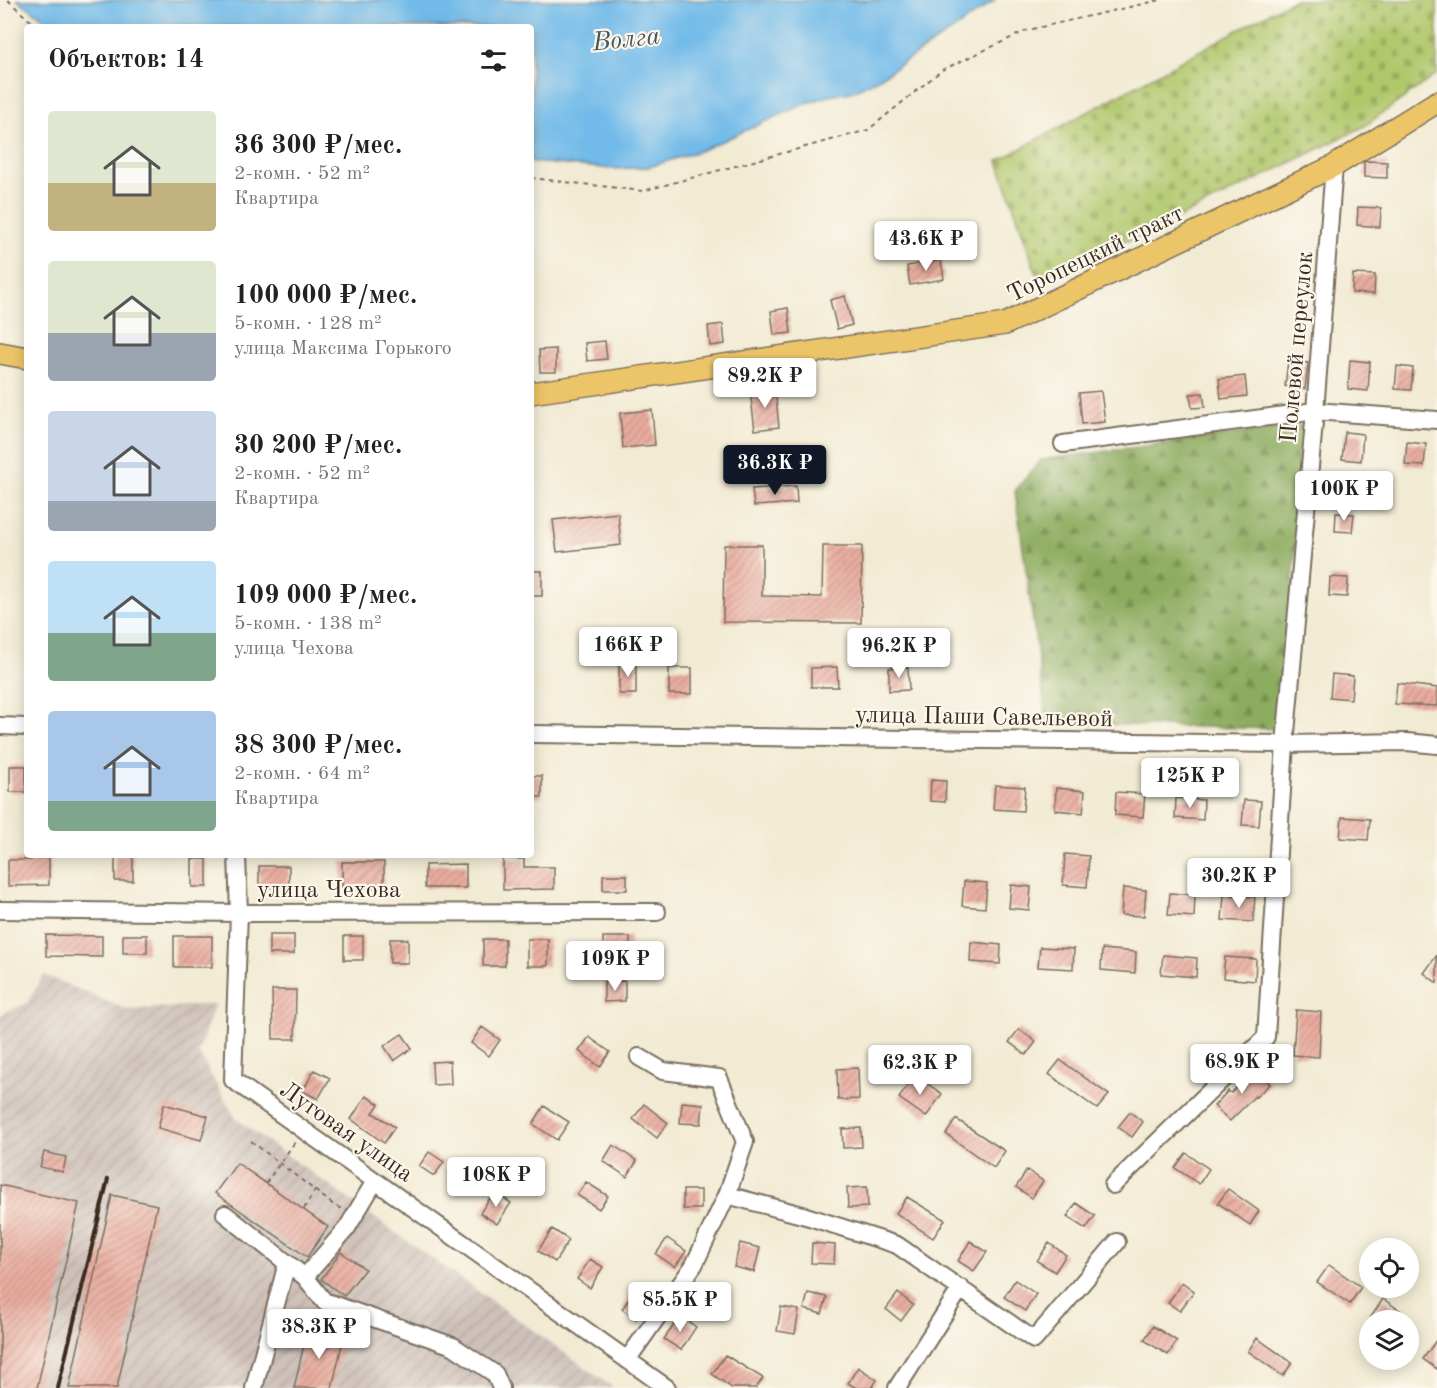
<!DOCTYPE html>
<html lang="ru">
<head>
<meta charset="utf-8">
<style>
  body { margin:0; font-family:"Old Standard TT",serif; background:#f6f6f6; color:#222; height:100vh; display:flex; flex-direction:column; font-size:22px; white-space:nowrap }
  * { box-sizing:border-box; margin:0 }
  p { font-size:20px; color:#767676 }
  .icon { flex:none; width:33px; height:33px; fill:none; stroke:currentColor; stroke-width:2; stroke-linecap:round; stroke-linejoin:round }
  .map { position:relative; flex:1; overflow:hidden }
  .drawer { position:absolute; left:24px; top:24px; width:510px; height:834px; display:flex; flex-direction:column; background:#fff; border-radius:6px; box-shadow:0 3px 15px #0003 }
  .drawer>* { flex:none }
  .controls { position:absolute; left:1359px; top:1238px; display:grid; gap:12px }
  .controls a { display:grid; place-items:center; width:60px; height:60px; border-radius:50%; background:#fff; box-shadow:0 3px 15px #0003; font-size:30px }
  .price { position:absolute; translate:-50% -51px; padding:0 14px; border-radius:6px; background:#fff; color:#222; font-size:20px; line-height:39px; filter:drop-shadow(0 2px 3px #0008) }
  .price::after { content:''; position:absolute; left:50%; top:36px; width:18px; height:14px; margin-left:-9px; background:inherit; clip-path:polygon(0 0,100% 0,50% 100%) }
  .price.on { background:#111827; color:#fff }
  ul { padding:0; list-style:none }
  li { display:flex; align-items:center; gap:18px; height:150px; padding:0 24px }
  li span { display:grid; place-items:center; flex:none; width:168px; height:120px; border-radius:6px; color:#555 }
  li>.icon { margin-inline-start:auto }
  span .icon { width:72px; height:72px; fill:#fffc; stroke-width:1 }
  li b { font-size:26px }
  h2 { display:flex; justify-content:space-between; align-items:center; height:72px; padding:0 24px; font-size:26px }
  .map>svg:first-child { display:block }
</style>
</head>
<body>
<div class="map">
<svg width="1437" height="1388" viewBox="0 0 1437 1388">
  <defs>
    <pattern id="industrial-furrows" width="10" height="10" patternUnits="userSpaceOnUse" patternTransform="scale(1.5)"><rect width="10" height="10" fill="#cec1ba"/><path d="M-1 1l2-2M0 10L10 0M9 11l2-2" fill="none" stroke="#b2a69f"/></pattern>
    <pattern id="forest-firs" width="22" height="20" patternUnits="userSpaceOnUse" patternTransform="scale(1.5)"><rect width="22" height="20" fill="#8cac5f"/><path d="M5 1l3.5 6h-7zM16 11l3.5 6h-7z" fill="#748c4e"/></pattern>
    <pattern id="cemetery-stones" width="16" height="16" patternUnits="userSpaceOnUse" patternTransform="scale(1.5)"><rect width="16" height="16" fill="#b0c76b"/><path d="M2 7V4a2 2 0 0 1 4 0v3zM10 15v-3a2 2 0 0 1 4 0v3z" fill="#98ab5c"/></pattern>
    <pattern id="building-hatch" width="6" height="6" patternUnits="userSpaceOnUse" patternTransform="scale(1.5)"><rect width="6" height="6" fill="#eaada0"/><path d="M-1 1l2-2M0 6l6-6M5 7l2-2" fill="none" stroke="#bf8d82"/></pattern>
  </defs>
  <rect width="100%" height="100%" fill="#fbf7ec"/>
  <filter id="ink" filterUnits="userSpaceOnUse"><feTurbulence type="fractalNoise" baseFrequency=".0167" numOctaves="2"/><feDisplacementMap in="SourceGraphic" scale="12" xChannelSelector="R" yChannelSelector="G"/><feConvolveMatrix kernelMatrix="1 2 1 2 8 2 1 2 1" color-interpolation-filters="sRGB"/></filter>
  <filter id="wash" filterUnits="userSpaceOnUse"><feTurbulence type="fractalNoise" baseFrequency=".008" numOctaves="4" result="noise"/><feDisplacementMap in="SourceGraphic" scale="24" xChannelSelector="R" yChannelSelector="G"/><feGaussianBlur stdDeviation="1.35" result="paint"/><feColorMatrix in="noise" values="0 0 0 0 0 0 0 0 0 0 0 0 0 0 0 0 0 1.4 0 .05"/><feComposite in="paint" operator="in"/></filter>
  <g filter="url(#wash)">
    <rect width="100%" height="100%" fill="#f2ebd4"/>
    <path fill="url(#industrial-furrows)" d="M44,975L128,1010L215,1004L198,1052L236,1119L614,1388H0V1015L27,1003Z"/>
    <path fill="url(#forest-firs)" stroke="#646b3e" stroke-width="1.5" d="M1307,424L1280,729L1047,723L1015,491L1041,460Z"/>
    <path fill="url(#cemetery-stones)" stroke="#767844" stroke-width="1.5" d="M1293,0H1437V74L1363,127L1160,227L1038,278L998,161Z"/>
    <path fill="#71bae9" stroke="#567284" stroke-width="1.5" d="M17,0H995L949,33L876,80L851,92L832,95L807,103L702,150L649,167L615,169L531,162V27H57Z"/>
    <g id="blocks">
      <path fill="url(#building-hatch)" d="M1366,161L1387,162V178L1364,177V162Z
        M1358,207L1381,208L1380,227L1357,225Z
        M941,260L944,279L910,285L907,266Z
        M1353,274L1375,275L1374,294L1352,293Z
        M845,296L852,325L837,329L830,300Z
        M788,308L791,333L774,335L771,311Z
        M723,324L725,344L710,346L708,326Z
        M605,341L607,359L587,361L585,343Z
        M556,349V372H540L539,350Z
        M1350,360L1370,362L1368,391L1348,389Z
        M1288,361L1308,363L1305,389L1285,386Z
        M1397,366L1413,368L1411,390L1395,389Z
        M1245,376L1247,396L1221,399L1219,379Z
        M775,388L779,427L755,430L750,391Z
        M1101,391L1105,422L1082,424L1079,393Z
        M1203,393L1205,407L1192,408L1190,394Z
        M652,410L655,445L623,448L620,413Z
        M1345,432L1363,434L1361,461L1342,459Z
        M1407,442L1426,444L1424,466L1405,465Z
        M796,486L797,503L754,506L752,489Z
        M618,513L621,545L557,552L553,520Z
        M1336,513L1354,514L1352,532L1335,531Z
        M724,545H762V596L822,597L823,546H862L861,623L723,622Z
        M531,571H542V596H531Z
        M1330,577L1348,578L1347,597L1329,596Z
        M619,662H636V694H619Z
        M837,667L838,687H811V668Z
        M908,667L909,690L889,691V668Z
        M669,668H692V694H669Z
        M1332,674L1353,676L1351,699L1330,697Z
        M1397,683L1437,688V706L1395,704Z
        M10,766H26V792H10Z
        M531,776H542V797H531Z
        M931,780L946,781L945,802L930,801Z
        M995,785L1025,787L1023,811L993,809Z
        M1056,788L1085,791L1083,813L1055,810Z
        M1116,792L1145,794L1143,817L1115,815Z
        M1176,798L1204,800L1203,820L1175,818Z
        M1244,800L1261,801L1259,826L1242,825Z
        M1342,817L1370,819L1368,840L1340,838Z
        M1065,854L1089,856L1087,887L1063,885Z
        M115,855H133V881H115Z
        M31,858H49V885L8,886V860H31Z
        M192,859H207V887H192Z
        M503,859H524V867H554V889L503,890Z
        M342,862H384V888L342,887Z
        M466,864V888H425V865Z
        M259,866H289V887H259Z
        M603,875H627V890H603Z
        M964,881L987,883L985,908L962,906Z
        M1011,885L1031,887L1029,910L1009,908Z
        M1123,888L1146,890L1144,916L1121,915Z
        M1170,893L1195,895L1194,917L1168,915Z
        M1224,895L1255,897L1253,922L1222,920Z
        M46,935L102,936V957L46,956Z
        M123,935H147V953H123Z
        M269,935H294V954H269Z
        M174,936H212V967H174Z
        M344,936H363V960H344Z
        M603,937H630V960H603Z
        M390,939H408V963H390Z
        M483,939H505V966H483Z
        M527,939H548V966H527Z
        M971,942L1001,945L1000,964L970,962Z
        M1040,947L1074,949L1073,969L1038,967Z
        M1102,949L1136,952L1135,973L1101,970Z
        M1163,955L1197,958L1196,977L1161,974Z
        M1437,955V983L1424,973Z
        M1225,957L1256,959L1255,981L1223,978Z
        M625,981V1001L604,1002V982Z
        M272,990H296L295,1039H273Z
        M1296,1010L1321,1012L1319,1057L1293,1055Z
        M482,1027L500,1040L489,1056L471,1043Z
        M1019,1029L1036,1042L1026,1055L1009,1042Z
        M402,1034L412,1048L394,1061L384,1046Z
        M589,1037L610,1052L600,1067L579,1051Z
        M1060,1060L1109,1095L1097,1109L1049,1074Z
        M450,1061L451,1084L433,1085L432,1062Z
        M858,1068L859,1099L838,1100L837,1069Z
        M1256,1069L1270,1084L1256,1097L1255,1096L1230,1121L1214,1106L1228,1091L1231,1093Z
        M314,1070L330,1078L318,1099L303,1091Z
        M915,1075L942,1094L926,1117L899,1098Z
        M366,1096L379,1104L373,1113L395,1127L384,1143L351,1119Z
        M682,1102L703,1104L701,1124L680,1123Z
        M164,1104L208,1116L201,1140L158,1128Z
        M644,1104L668,1123L657,1138L633,1119Z
        M544,1106L569,1122L557,1140L533,1124Z
        M1130,1112L1143,1122L1132,1137L1118,1127Z
        M956,1119L1005,1151L994,1168L946,1134Z
        M861,1128L862,1147L843,1148L842,1129Z
        M613,1145L637,1161L627,1177L603,1161Z
        M44,1152L66,1157L63,1172L40,1167Z
        M429,1152L444,1162L434,1176L419,1166Z
        M1186,1153L1209,1169L1199,1184L1175,1168Z
        M237,1163L328,1227L307,1257L215,1193Z
        M1027,1170L1043,1181L1032,1198L1016,1187Z
        M586,1182L608,1196L599,1209L577,1195Z
        M0,1185L79,1203L37,1388H0Z
        M867,1187L868,1207L848,1208L847,1188Z
        M1228,1189L1259,1211L1250,1225L1218,1203Z
        M683,1190H701V1209H683Z
        M494,1192L511,1203L497,1224L480,1213Z
        M112,1195L157,1205L117,1388H69Z
        M907,1197L945,1220L933,1238L896,1213Z
        M1076,1203L1095,1216L1086,1229L1067,1217Z
        M552,1229L569,1240L555,1262L538,1251Z
        M667,1238L686,1251L675,1267L656,1254Z
        M970,1241L987,1252L974,1271L958,1261Z
        M740,1243L760,1248L754,1272L734,1267Z
        M812,1243L835,1245L834,1264L811,1263Z
        M1049,1243L1066,1255L1055,1272L1037,1261Z
        M341,1252L365,1269L344,1296L321,1279Z
        M590,1259L603,1267L590,1288L577,1279Z
        M1329,1265L1361,1287L1350,1304L1317,1282Z
        M1015,1280L1036,1294L1025,1311L1004,1297Z
        M1182,1282L1194,1291L1180,1311L1168,1303Z
        M635,1290L649,1299L636,1319L622,1309Z
        M808,1293L827,1297L822,1314L804,1309Z
        M898,1293L913,1305L901,1321L886,1309Z
        M1383,1299L1401,1311L1394,1320H1369Z
        M781,1307L799,1310L795,1334L777,1331Z
        M680,1316L696,1327L681,1350L664,1339Z
        M1153,1326L1177,1341L1168,1355L1144,1340Z
        M308,1327L344,1336L332,1388H294Z
        M1257,1338L1292,1363L1283,1376L1248,1351Z
        M1437,1339V1369L1423,1359Z
        M725,1355L763,1378L756,1388H732L712,1374Z
        M858,1367L877,1380L872,1388H856L848,1383Z"/>
    </g>
  </g>
  <g filter="url(#ink)">
    <use href="#blocks" fill-opacity="0" stroke="#7b6e5e" stroke-width="1.5"/>
    <g fill="none" stroke-linecap="round" stroke-linejoin="round">
      <defs>
        <path id="minor" d="M1063,444L1315,411L1437,420
          M0,726L27,727
          M531,734L1285,744L1407,742L1437,745
          M237,855L239,913L233,1080L667,1388
          M0,910L239,913L657,912
          M639,1057L663,1071L719,1078L745,1142L727,1195L806,1216L897,1245L1034,1340L1117,1242
          M1113,1185L1266,1037L1285,744L1315,411L1334,166
          M225,1214L287,1263
          M305,1277L324,1301L453,1346L495,1374L501,1388
          M627,1360L694,1265L727,1195
          M254,1388L287,1263L305,1277L347,1228L375,1181
          M897,1388L961,1288"/>
        <path id="major" d="M0,353L27,358
          M531,393L1005,324L1334,166L1437,102"/>
      </defs>
      <use href="#minor" stroke="#7b6e5e" stroke-width="20"/>
      <use href="#major" stroke="#7b6e5e" stroke-width="24"/>
      <path stroke="#7b6e5e" stroke-width="2" stroke-dasharray="4.5 4.5" stroke-linecap="butt" d="M8,0L28,19L42,27
        M531,178L643,191L868,130L942,70L1028,30L1160,0
        M251,1141L335,1206L342,1209
        M266,1183L295,1142
        M304,1209L315,1190"/>
      <use href="#minor" stroke="#fff" stroke-width="16"/>
      <use href="#major" stroke="#edc569" stroke-width="21"/>
      <path stroke="#3b2a1e" stroke-width="4" d="M58,1388L108,1179"/>
    </g>
  </g>
  <g text-anchor="middle" stroke-width="4.5" stroke-linejoin="round" paint-order="stroke">
    <g font-size="24" fill="#3b2a1e" stroke="#fbf7ec">
      <text transform="translate(1095 253) rotate(-26)" y="8">Торопецкий тракт</text>
      <text transform="translate(1296 347) rotate(-85)" y="8">Полевой переулок</text>
      <text transform="translate(984 716) rotate(1)" y="8">улица Паши Савельевой</text>
      <text x="329" y="897">улица Чехова</text>
      <text transform="translate(347 1131) rotate(35)" y="8">Луговая улица</text>
    </g>
    <g font-size="26" font-style="italic" fill="#4b555b" stroke="#fbf7ec">
      <text transform="translate(626 38) rotate(-6)" y="9">Волга</text>
    </g>
  </g>
</svg>
<div class="controls">
<a><svg class="icon" aria-label="locate" viewBox="0 0 24 24"><circle cx="12" cy="12" r="6"/><path d="M12 2v4M12 18v4M2 12h4M18 12h4"/></svg></a>
<a><svg class="icon" aria-label="layers" viewBox="0 0 24 24"><path d="M12 4l9 5-9 5-9-5zM3 14l9 5 9-5"/></svg></a>
</div>
<b class="price" style="left:926px;top:272px">43.6K ₽</b>
<b class="price" style="left:765px;top:409px">89.2K ₽</b>
<b class="price on" style="left:775px;top:496px">36.3K ₽</b>
<b class="price" style="left:1344px;top:522px">100K ₽</b>
<b class="price" style="left:628px;top:678px">166K ₽</b>
<b class="price" style="left:899px;top:679px">96.2K ₽</b>
<b class="price" style="left:1190px;top:809px">125K ₽</b>
<b class="price" style="left:1239px;top:909px">30.2K ₽</b>
<b class="price" style="left:615px;top:992px">109K ₽</b>
<b class="price" style="left:1242px;top:1095px">68.9K ₽</b>
<b class="price" style="left:920px;top:1096px">62.3K ₽</b>
<b class="price" style="left:496px;top:1208px">108K ₽</b>
<b class="price" style="left:680px;top:1333px">85.5K ₽</b>
<b class="price" style="left:319px;top:1360px">38.3K ₽</b>
<section class="drawer">
<h2>Объектов: 14<svg class="icon" aria-label="filters" viewBox="0 0 24 24"><path d="M4 7h16M4 17h16"/><circle cx="9" cy="7" r="2"/><circle cx="15" cy="17" r="2"/></svg></h2>
<ul>
<li><span style="background:linear-gradient(#dfe7d0 60%,#c2b280 0)"><svg class="icon" aria-label="home" viewBox="0 0 24 24"><path d="M3 11l9-7 9 7M6 9v11h12V9"/></svg></span><div><b>36 300 ₽/мес.</b><p>2-комн. · 52 m²</p><p>Квартира</p></div></li>
<li><span style="background:linear-gradient(#dfe7d0 60%,#9aa5b1 0)"><svg class="icon" aria-label="home" viewBox="0 0 24 24"><path d="M3 11l9-7 9 7M6 9v11h12V9"/></svg></span><div><b>100 000 ₽/мес.</b><p>5-комн. · 128 m²</p><p>улица Максима Горького</p></div></li>
<li><span style="background:linear-gradient(#c9d6e8 75%,#9aa5b1 0)"><svg class="icon" aria-label="home" viewBox="0 0 24 24"><path d="M3 11l9-7 9 7M6 9v11h12V9"/></svg></span><div><b>30 200 ₽/мес.</b><p>2-комн. · 52 m²</p><p>Квартира</p></div></li>
<li><span style="background:linear-gradient(#bfe0f5 60%,#7fa58c 0)"><svg class="icon" aria-label="home" viewBox="0 0 24 24"><path d="M3 11l9-7 9 7M6 9v11h12V9"/></svg></span><div><b>109 000 ₽/мес.</b><p>5-комн. · 138 m²</p><p>улица Чехова</p></div></li>
<li><span style="background:linear-gradient(#a9c7e8 75%,#7fa58c 0)"><svg class="icon" aria-label="home" viewBox="0 0 24 24"><path d="M3 11l9-7 9 7M6 9v11h12V9"/></svg></span><div><b>38 300 ₽/мес.</b><p>2-комн. · 64 m²</p><p>Квартира</p></div></li>
</ul>
</section>
</div>
</body>
</html>
